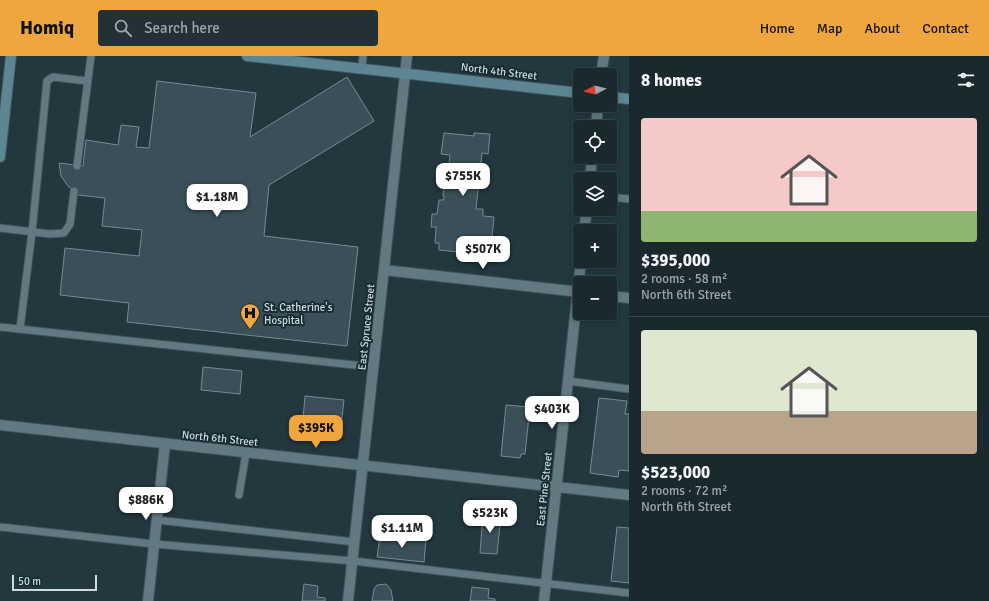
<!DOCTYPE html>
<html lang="en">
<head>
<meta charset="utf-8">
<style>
  body { margin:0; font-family:Signika,sans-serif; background:#233136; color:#f1f3f6; height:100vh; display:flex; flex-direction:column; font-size:15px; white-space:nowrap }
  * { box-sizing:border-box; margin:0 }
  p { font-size:13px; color:#9fa6aa }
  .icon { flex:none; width:22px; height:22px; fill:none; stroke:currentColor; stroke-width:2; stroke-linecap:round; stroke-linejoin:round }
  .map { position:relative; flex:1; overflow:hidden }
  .panel { display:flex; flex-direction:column; background:#1a292e; width:360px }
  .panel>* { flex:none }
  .needle { width:26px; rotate:263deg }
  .tools { position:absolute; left:573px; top:12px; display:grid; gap:8px }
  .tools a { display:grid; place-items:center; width:44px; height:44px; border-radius:4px; background:#1a292e; box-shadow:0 2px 6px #0003,0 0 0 1px #38454a; font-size:20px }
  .scale { position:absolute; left:12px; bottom:10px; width:85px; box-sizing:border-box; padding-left:4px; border:2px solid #cedadf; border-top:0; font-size:11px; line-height:14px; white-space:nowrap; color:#cedadf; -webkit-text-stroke:3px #182d33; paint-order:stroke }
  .price { position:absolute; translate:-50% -34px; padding:0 9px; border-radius:8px; background:#fff; color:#222; font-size:13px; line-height:26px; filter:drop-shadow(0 1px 2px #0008) }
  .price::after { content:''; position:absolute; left:50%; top:24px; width:12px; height:9px; margin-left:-6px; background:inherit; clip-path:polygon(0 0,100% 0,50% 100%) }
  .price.active { background:#f0a63f; color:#111 }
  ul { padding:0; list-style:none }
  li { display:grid; align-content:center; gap:8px; height:212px; padding:0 12px }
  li+li { border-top:1px solid #38454a }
  li span { display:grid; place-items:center; height:124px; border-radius:4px; color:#555 }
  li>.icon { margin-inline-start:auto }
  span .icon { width:72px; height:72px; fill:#fffc; stroke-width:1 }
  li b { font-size:17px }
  h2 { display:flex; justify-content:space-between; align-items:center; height:48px; padding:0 12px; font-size:17px }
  header { display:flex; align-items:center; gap:24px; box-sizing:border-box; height:56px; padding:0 20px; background:#f0a63f; color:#111 }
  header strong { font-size:19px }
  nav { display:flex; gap:22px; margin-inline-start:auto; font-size:14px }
  .search { width:280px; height:36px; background:#233136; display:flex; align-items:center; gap:10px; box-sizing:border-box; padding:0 14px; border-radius:4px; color:#9fa6aa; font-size:15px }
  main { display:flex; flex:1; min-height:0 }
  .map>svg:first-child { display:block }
</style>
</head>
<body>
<header>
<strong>Homiq</strong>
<div class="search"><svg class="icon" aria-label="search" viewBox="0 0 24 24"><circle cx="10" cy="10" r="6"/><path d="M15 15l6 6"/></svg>Search here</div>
<nav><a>Home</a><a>Map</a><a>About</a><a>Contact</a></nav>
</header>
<main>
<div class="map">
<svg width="629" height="545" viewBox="0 0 629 545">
  <rect width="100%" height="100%" fill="#22373e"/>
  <path fill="#3a4f57" stroke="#758c94" d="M347,21L374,65L269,129L264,180L358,191L347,290L127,266L129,247L60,239L65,192L139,200L142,174L102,170L105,142L78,139L68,130L61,120L59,107L83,110L86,84L118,89L121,69L139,71L136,91L149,92L157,25L256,37L250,81Z
    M444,77L474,80V77L490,78L488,98L482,97L476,153H483V160L494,161L491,191L479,190L478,198L439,194V187H435L436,171H431L432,158H437L439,144H444V140H443L445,116L448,117L450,99L441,98Z
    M203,311L242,315L240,338L201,334Z
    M305,340L344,344L340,378L302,374Z
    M599,342L627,345L625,358H629V415L619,414L618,421L590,417Z
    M506,349L530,351L525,398H521L520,402L501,400Z
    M483,458L501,460L497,498L480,497Z
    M617,471L629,472V527L611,525Z
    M380,480L426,484L424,506L377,501Z
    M304,528L318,530L317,541L325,542V545H302Z
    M386,528L391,534L393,545H372L374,533L377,529Z
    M472,531L489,533L488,542L495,543V545H470Z"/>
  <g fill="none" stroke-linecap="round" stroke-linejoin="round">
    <defs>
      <path id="service" d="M362,12L363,0
        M77,110L91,0
        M610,141L629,143
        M0,172L50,178L64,177L70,168L74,135
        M0,271L373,311
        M20,273L32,176L47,25L53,21L87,25
        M568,325L629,333
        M239,439L246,397
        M157,464L355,486
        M0,471L154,488L353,505L629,537"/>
      <path id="minor" d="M384,214L580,236
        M610,240L629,242
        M0,369L629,439
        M148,545L165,388
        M348,545L407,0"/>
      <path id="tertiary" d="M601,19L604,0
        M596,71L598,49
        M590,123L592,101
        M584,175L587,153
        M544,545L581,205"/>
      <path id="secondary" d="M247,0L580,37
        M610,41L629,43
        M0,101L11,0"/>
    </defs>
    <use href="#service" stroke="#415359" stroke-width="9"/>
    <use href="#minor" stroke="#415359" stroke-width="12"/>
    <use href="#tertiary" stroke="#415359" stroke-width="12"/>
    <use href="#secondary" stroke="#415359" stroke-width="12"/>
    <use href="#service" stroke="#627981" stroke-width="7"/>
    <use href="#minor" stroke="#627981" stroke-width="10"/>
    <use href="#tertiary" stroke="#627981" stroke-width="10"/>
    <use href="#secondary" stroke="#5c8694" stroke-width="10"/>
  </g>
  <defs>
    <symbol id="hospital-pin" viewBox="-11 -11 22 30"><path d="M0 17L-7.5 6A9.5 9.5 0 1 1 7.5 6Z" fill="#f0a63f" stroke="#182d33"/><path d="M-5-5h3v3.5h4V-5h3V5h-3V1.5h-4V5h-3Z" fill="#111"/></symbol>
  </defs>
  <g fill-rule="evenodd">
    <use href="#hospital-pin" x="239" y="246" width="22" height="30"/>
  </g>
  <g text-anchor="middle" stroke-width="4" stroke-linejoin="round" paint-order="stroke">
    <g font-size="11" fill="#cedadf" stroke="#182d33">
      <text transform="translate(499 15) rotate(7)" y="4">North 4th Street</text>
      <text transform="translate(366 271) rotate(-84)" y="4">East Spruce Street</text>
      <text transform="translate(220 382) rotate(6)" y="4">North 6th Street</text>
      <text transform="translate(544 433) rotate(-84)" y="4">East Pine Street</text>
    </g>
    <g font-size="11" fill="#cedadf" stroke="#182d33" text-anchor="start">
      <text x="264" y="255">St. Catherine's<tspan x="264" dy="13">Hospital</tspan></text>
    </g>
  </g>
</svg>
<div class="tools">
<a><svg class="needle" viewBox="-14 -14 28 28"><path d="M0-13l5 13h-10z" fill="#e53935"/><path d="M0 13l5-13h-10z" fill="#9fa6aa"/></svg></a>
<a><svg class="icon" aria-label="locate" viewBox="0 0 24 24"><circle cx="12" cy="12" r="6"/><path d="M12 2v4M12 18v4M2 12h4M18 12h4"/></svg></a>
<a><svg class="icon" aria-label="layers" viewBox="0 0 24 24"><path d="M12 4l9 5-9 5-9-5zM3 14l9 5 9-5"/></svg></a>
<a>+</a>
<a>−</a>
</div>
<div class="scale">50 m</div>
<b class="price" style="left:463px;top:141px">$755K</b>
<b class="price" style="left:217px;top:162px">$1.18M</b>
<b class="price" style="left:483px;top:214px">$507K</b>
<b class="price" style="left:552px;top:374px">$403K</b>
<b class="price active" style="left:316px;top:393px">$395K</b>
<b class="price" style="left:146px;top:465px">$886K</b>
<b class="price" style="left:490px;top:478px">$523K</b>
<b class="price" style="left:402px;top:493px">$1.11M</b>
</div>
<section class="panel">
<h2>8 homes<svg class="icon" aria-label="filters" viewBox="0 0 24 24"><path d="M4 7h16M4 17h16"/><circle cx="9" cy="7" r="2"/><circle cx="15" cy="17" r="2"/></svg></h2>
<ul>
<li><span style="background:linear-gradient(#f6c9c9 75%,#8fb573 0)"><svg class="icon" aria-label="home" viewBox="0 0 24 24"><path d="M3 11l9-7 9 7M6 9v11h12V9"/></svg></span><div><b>$395,000</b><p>2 rooms · 58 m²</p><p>North 6th Street</p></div></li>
<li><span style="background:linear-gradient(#dfe7d0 65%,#b9a48a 0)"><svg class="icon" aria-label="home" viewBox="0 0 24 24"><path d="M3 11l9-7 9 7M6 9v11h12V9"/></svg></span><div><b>$523,000</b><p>2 rooms · 72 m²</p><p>North 6th Street</p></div></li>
</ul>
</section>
</main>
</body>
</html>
